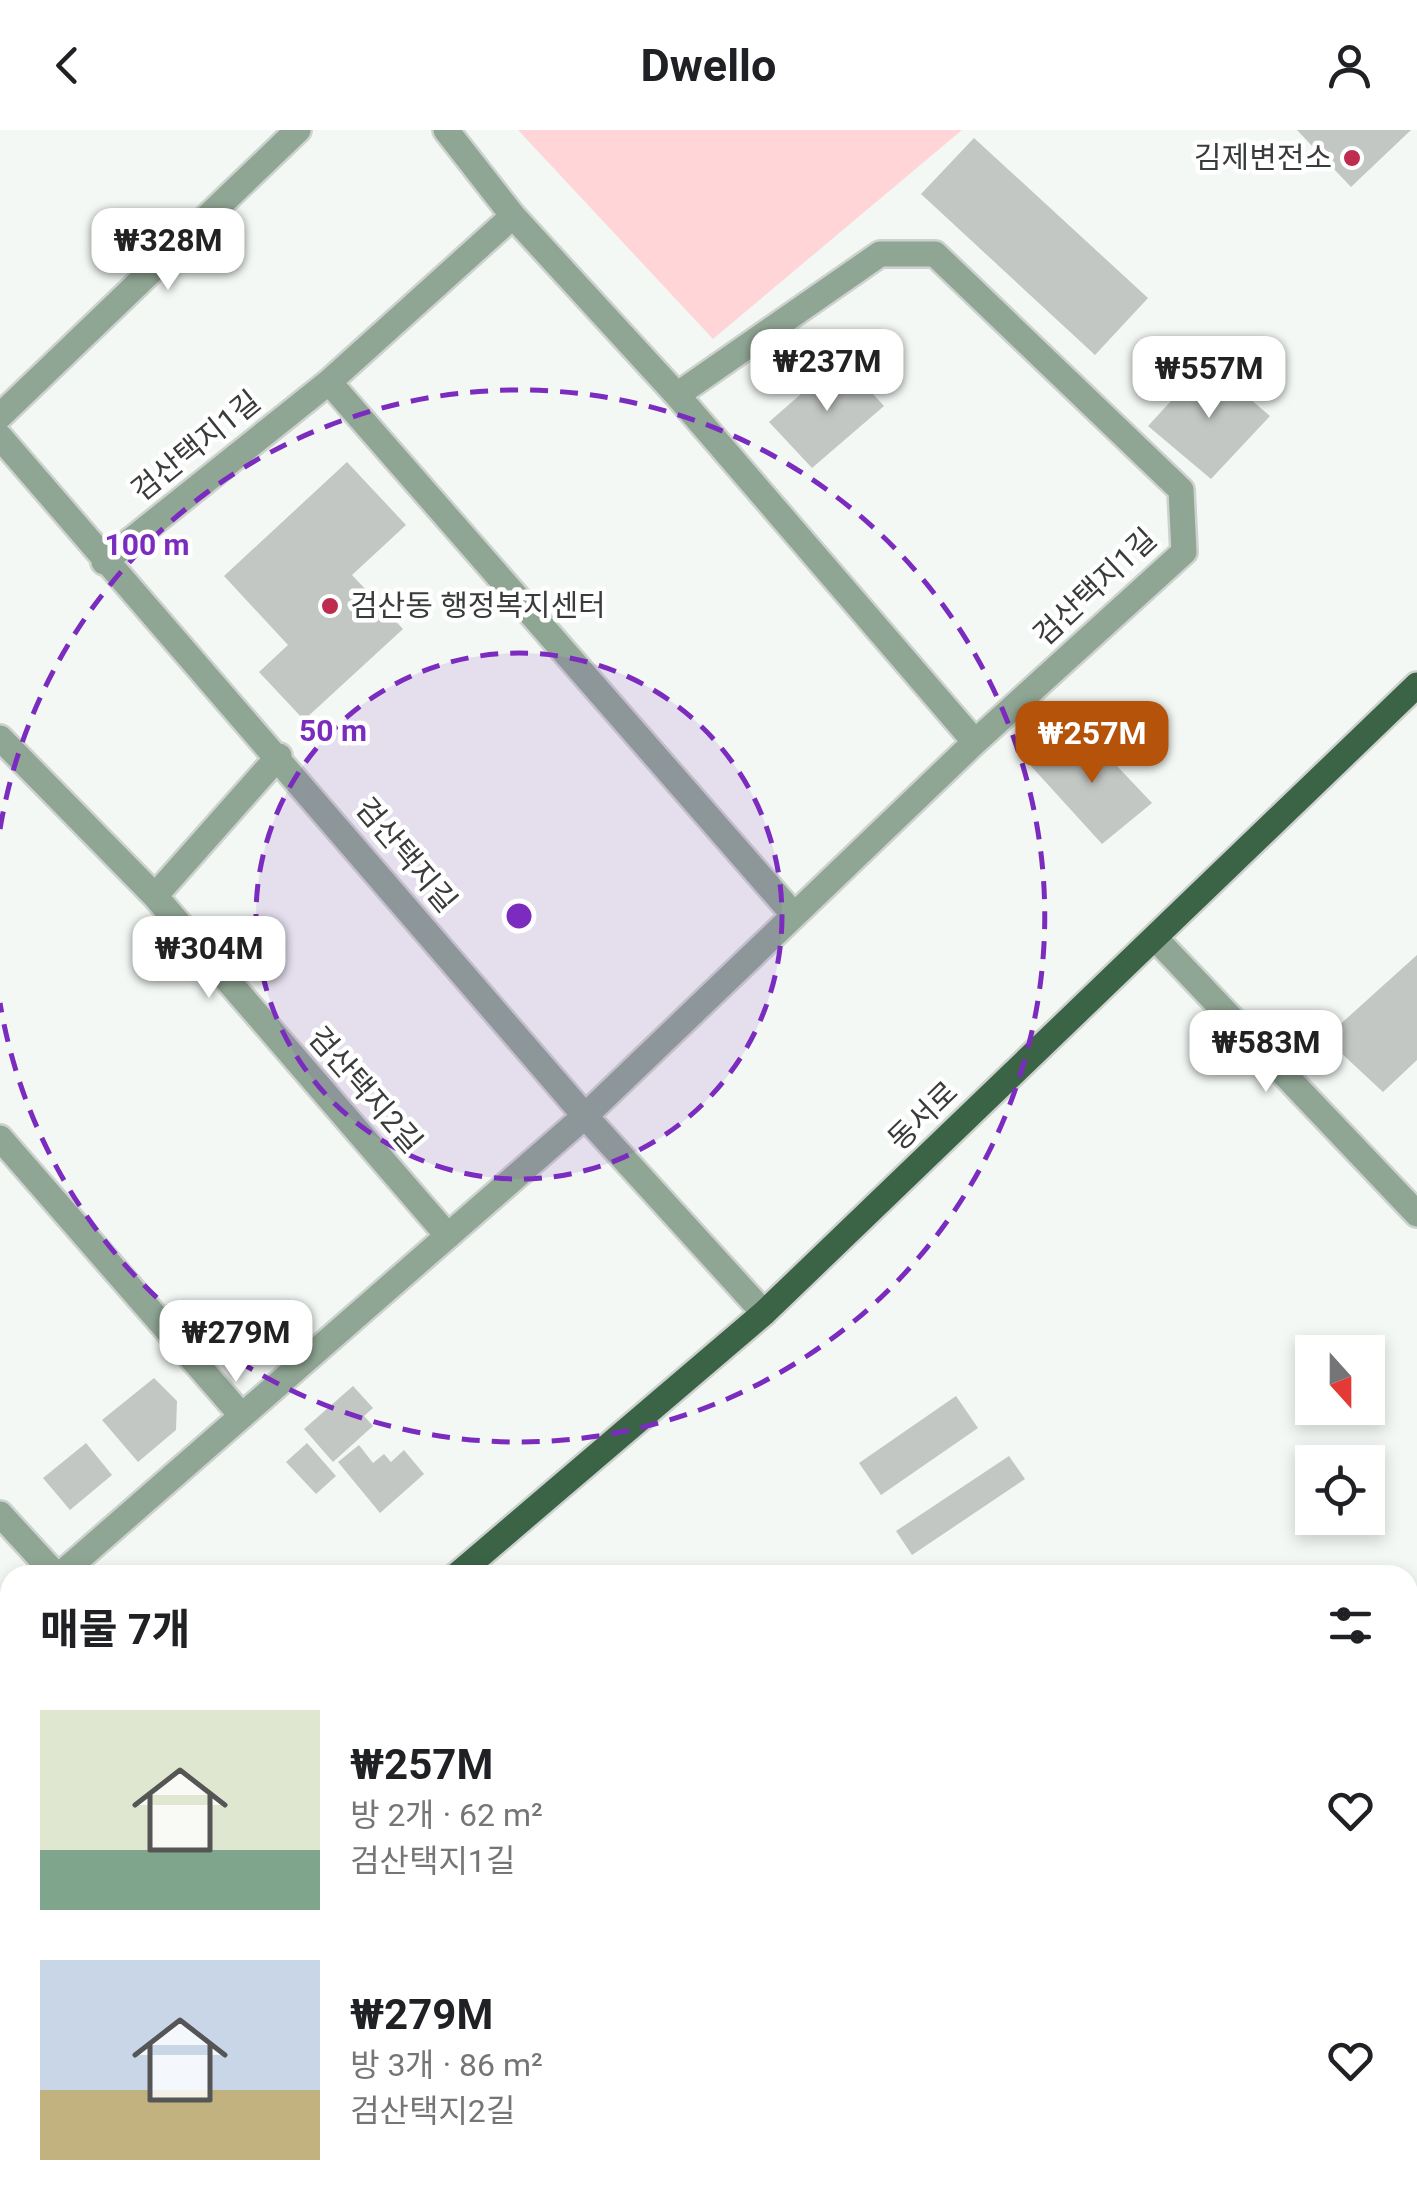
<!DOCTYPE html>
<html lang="ko">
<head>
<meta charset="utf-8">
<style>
  body { margin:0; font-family:Roboto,"Noto Sans KR",sans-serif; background:#f6f6f6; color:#202124; height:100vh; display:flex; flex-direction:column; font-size:38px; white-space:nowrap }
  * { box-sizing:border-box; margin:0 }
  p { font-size:32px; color:#757577 }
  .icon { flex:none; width:55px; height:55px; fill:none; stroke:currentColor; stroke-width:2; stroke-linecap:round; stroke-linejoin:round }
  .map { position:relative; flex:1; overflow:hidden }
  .drawer { position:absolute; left:0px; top:1435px; width:1418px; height:640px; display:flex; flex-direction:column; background:#fff; border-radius:30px 30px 0 0; box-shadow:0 5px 15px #0003 }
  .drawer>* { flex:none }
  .needle { width:65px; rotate:159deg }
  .controls { position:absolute; left:1295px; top:1205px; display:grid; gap:20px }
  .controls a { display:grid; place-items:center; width:90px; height:90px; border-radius:0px; background:#fff; box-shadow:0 5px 15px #0003; font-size:50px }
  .price { position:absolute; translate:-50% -85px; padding:0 22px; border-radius:20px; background:#fff; color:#222; font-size:32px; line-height:65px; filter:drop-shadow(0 2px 5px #0008) }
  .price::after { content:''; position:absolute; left:50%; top:60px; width:30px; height:22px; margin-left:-15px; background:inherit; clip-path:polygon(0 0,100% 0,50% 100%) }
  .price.on { background:#b45309; color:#fff }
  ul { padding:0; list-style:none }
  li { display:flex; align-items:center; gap:30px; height:250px; padding:0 40px }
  li span { display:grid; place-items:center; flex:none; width:280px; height:200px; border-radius:0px; color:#555 }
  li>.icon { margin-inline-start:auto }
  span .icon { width:120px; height:120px; fill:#fffc; stroke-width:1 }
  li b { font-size:42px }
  h2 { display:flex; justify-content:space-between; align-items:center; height:120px; padding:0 40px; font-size:42px }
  header { display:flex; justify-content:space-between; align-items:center; height:130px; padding:0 40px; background:#fff; font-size:45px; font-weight:700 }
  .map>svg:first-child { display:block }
</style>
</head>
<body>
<header><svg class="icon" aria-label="back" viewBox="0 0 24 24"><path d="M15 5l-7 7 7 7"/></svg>Dwello<svg class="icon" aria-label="person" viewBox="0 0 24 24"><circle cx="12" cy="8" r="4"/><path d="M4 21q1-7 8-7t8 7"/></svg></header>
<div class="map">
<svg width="1417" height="2075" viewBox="0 0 1417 2075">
  <rect width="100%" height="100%" fill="#f3f8f4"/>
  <path fill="#ffd5d8" d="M518,0H962L713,209Z
    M1417,1823V2048L1408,2046V1826Z"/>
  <path fill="#c2c7c3" d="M1297,0H1411L1351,57Z
    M974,8L1148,168L1095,225L921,64Z
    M841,229L884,276L812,338L769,292Z
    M1207,232L1270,286L1211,349L1148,296Z
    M347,332L406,395L352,445L403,499L304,590L259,542L288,515L224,446Z
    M1082,599L1152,673L1102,714L1031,636Z
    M1417,825V930L1383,962L1325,908Z
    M154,1248L177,1271L176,1300L138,1332L102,1290Z
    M353,1256L373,1278L364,1286L373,1296L333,1332L304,1299Z
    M956,1266L978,1298L881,1365L859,1333Z
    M86,1313L112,1345L70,1380L43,1348Z
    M307,1313L336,1346L316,1364L286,1332Z
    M359,1315L373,1333L384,1324L391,1332L404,1320L424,1344L380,1383L338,1332Z
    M1009,1326L1025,1349L912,1425L896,1401Z
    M10,1537V1687L0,1689V1546Z
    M330,2065H358L373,2075H322Z"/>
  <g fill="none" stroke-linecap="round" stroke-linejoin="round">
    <defs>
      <path id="minor" d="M446,0L513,86L677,265L975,612
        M329,252L794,785
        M0,286L298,0
        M0,307L585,986L764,1183
        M104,432L329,252L513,86
        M0,608L155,766L448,1106
        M155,766L279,626
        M1155,808L1417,1084
        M0,1008L242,1286
        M0,1384L56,1445
        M60,1445L585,986L975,612L1184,422L1181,360L935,124H880L677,265
        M0,1497L10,1489"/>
      <path id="major" d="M457,1445L764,1183L1417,555
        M0,1745H10
        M0,1841L10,1832
        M0,1907L10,1911
        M0,1993L10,2004
        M0,2030L10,2033
        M63,2065L72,2075
        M151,2065L160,2075"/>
    </defs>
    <use href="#minor" stroke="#ced2cf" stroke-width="30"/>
    <use href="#major" stroke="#ced2cf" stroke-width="30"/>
    <use href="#minor" stroke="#90a694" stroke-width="25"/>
    <use href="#major" stroke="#3b6345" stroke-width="25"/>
  </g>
  <circle cx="519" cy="786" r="263" fill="#7b2cbf" fill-opacity=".12"/>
  <g fill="none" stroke="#7b2cbf" stroke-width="5" stroke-dasharray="18 12">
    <circle cx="519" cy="786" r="263"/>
    <path d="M0 699A526 526 0 1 1 0 873"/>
  </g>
  <g fill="#be2d4f" stroke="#fff" stroke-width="4">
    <circle cx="1352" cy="28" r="10"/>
    <circle cx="330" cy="476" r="10"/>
  </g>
  <g text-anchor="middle" stroke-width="9" stroke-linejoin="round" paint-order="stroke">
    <g font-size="30" fill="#3a3c3b" stroke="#fff" text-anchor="end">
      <text x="1332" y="38">김제변전소</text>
      <text x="350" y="486" text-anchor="start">검산동 행정복지센터</text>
    </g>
    <g font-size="30" fill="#3a3c3b" stroke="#fff">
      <text transform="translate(196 316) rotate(-39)" y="10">검산택지1길</text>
      <text transform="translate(1095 457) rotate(-43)" y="10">검산택지1길</text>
      <text transform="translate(406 725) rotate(50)" y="10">검산택지길</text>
      <text transform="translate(365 960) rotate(49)" y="10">검산택지2길</text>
      <text transform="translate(923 986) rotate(-44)" y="10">동서로</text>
    </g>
  </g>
  <circle cx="519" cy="786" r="15" fill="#7b2cbf" stroke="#fff" stroke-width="5"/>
  <g font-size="30" text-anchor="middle" font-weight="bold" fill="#7b2cbf" stroke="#fff" stroke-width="9" stroke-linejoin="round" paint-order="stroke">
    <text x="147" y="425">100 m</text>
    <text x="333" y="611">50 m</text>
  </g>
</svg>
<div class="controls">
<a><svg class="needle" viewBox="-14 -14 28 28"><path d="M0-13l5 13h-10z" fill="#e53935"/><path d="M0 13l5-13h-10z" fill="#757577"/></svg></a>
<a><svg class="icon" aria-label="locate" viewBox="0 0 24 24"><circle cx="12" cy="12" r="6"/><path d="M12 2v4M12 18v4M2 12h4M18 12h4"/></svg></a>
</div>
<b class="price" style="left:168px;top:163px">₩328M</b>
<b class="price" style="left:827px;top:284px">₩237M</b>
<b class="price" style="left:1209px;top:291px">₩557M</b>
<b class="price on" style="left:1092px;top:656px">₩257M</b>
<b class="price" style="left:209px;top:871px">₩304M</b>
<b class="price" style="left:1266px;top:965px">₩583M</b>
<b class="price" style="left:236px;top:1255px">₩279M</b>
<section class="drawer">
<h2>매물 7개<svg class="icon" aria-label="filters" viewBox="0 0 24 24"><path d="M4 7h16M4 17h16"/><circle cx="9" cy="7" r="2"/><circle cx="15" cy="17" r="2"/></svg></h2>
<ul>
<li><span style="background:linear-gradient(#dfe7d0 70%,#7fa58c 0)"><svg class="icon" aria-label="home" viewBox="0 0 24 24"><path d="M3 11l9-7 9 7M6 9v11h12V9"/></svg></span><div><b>₩257M</b><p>방 2개 · 62 m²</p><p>검산택지1길</p></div><svg class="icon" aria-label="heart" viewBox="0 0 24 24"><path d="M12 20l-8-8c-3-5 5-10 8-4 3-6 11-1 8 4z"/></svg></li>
<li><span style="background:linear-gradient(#c9d6e8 65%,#c2b280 0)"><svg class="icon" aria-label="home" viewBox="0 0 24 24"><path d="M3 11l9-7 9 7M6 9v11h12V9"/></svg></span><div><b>₩279M</b><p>방 3개 · 86 m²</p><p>검산택지2길</p></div><svg class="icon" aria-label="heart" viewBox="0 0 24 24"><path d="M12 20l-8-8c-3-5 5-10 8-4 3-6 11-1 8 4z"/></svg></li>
</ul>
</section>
</div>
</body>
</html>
